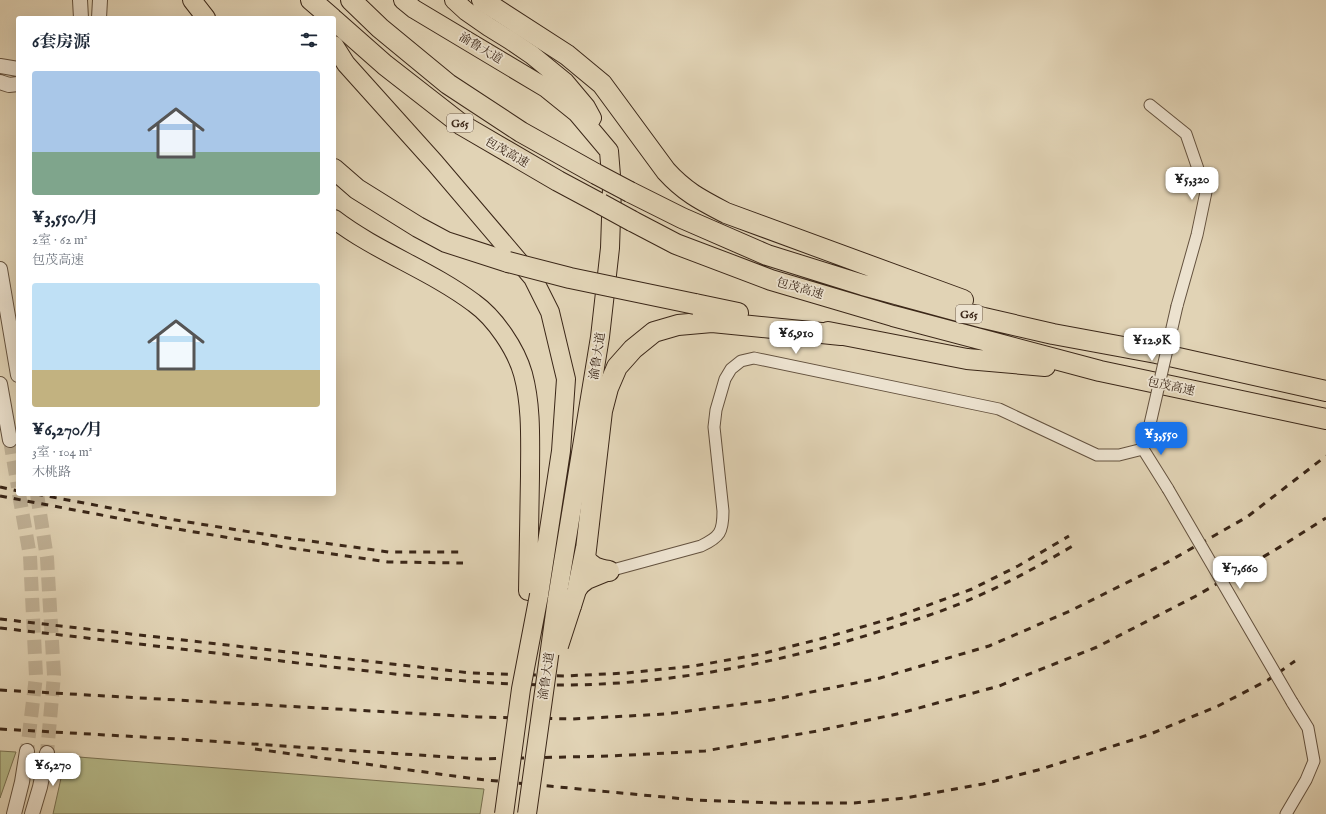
<!DOCTYPE html>
<html lang="zh">
<head>
<meta charset="utf-8">
<style>
  body { margin:0; font-family:"IM FELL English","Noto Serif SC",serif; background:#f2f2f3; color:#1f2937; height:100vh; display:flex; flex-direction:column; font-size:15px; white-space:nowrap }
  * { box-sizing:border-box; margin:0 }
  p { font-size:13px; color:#747a83 }
  .icon { flex:none; width:22px; height:22px; fill:none; stroke:currentColor; stroke-width:2; stroke-linecap:round; stroke-linejoin:round }
  .map { position:relative; flex:1; overflow:hidden }
  .drawer { position:absolute; left:16px; top:16px; width:320px; height:480px; display:flex; flex-direction:column; background:#fff; border-radius:4px; box-shadow:0 4px 16px #0002 }
  .drawer>* { flex:none }
  .price { position:absolute; translate:-50% -34px; padding:0 9px; border-radius:8px; background:#fff; color:#222; font-size:13px; line-height:26px; filter:drop-shadow(0 1px 2px #0008) }
  .price::after { content:''; position:absolute; left:50%; top:24px; width:12px; height:9px; margin-left:-6px; background:inherit; clip-path:polygon(0 0,100% 0,50% 100%) }
  .price.current { background:#1a73e8; color:#fff }
  ul { padding:0; list-style:none }
  li { display:grid; align-content:center; gap:8px; height:212px; padding:0 16px }
  li span { display:grid; place-items:center; height:124px; border-radius:4px; color:#555 }
  li>.icon { margin-inline-start:auto }
  span .icon { width:72px; height:72px; fill:#fffc; stroke-width:1 }
  li b { font-size:17px }
  h2 { display:flex; justify-content:space-between; align-items:center; height:48px; padding:0 16px; font-size:17px }
  .map>svg:first-child { display:block }
</style>
</head>
<body>
<div class="map">
<svg width="1326" height="814" viewBox="0 0 1326 814">
  <rect width="100%" height="100%" fill="#e1d3b5"/>
  <filter id="stains"><feTurbulence type="fractalNoise" baseFrequency=".005" numOctaves="4"/><feColorMatrix values="0 0 0 0 .2 0 0 0 0 .09 0 0 0 0 .02 0 0 0 .5 -.17"/></filter>
  <radialGradient id="worn" r=".72"><stop offset=".6" stop-color="#630" stop-opacity="0"/><stop offset="1" stop-color="#630" stop-opacity=".3"/></radialGradient>
  <path fill="#b6bb8b" stroke="#787152" d="M0,751L16,752L0,798Z
    M66,756L484,789L480,814H53Z"/>
  <g fill="none" stroke-linecap="round" stroke-linejoin="round">
    <path stroke="#c0b196" stroke-width="14" stroke-dasharray="14 7" stroke-linecap="butt" d="M10,440L18,487
      M19,494L30,556L36,676L27,751
      M37,494L47,558L54,675L47,753"/>
    <defs>
      <path id="minor" d="M1150,105L1186,134L1206,192L1197,235L1177,306
        M1150,424L1143,449L1168,489
        M609,571L701,546C720,537 723,532 723,511L714,427L716,410L725,379L731,369L741,361L754,358L999,409L1097,455H1119L1143,449
        M1286,814L1306,780L1314,761L1308,728L1292,702"/>
      <path id="tertiary" d="M80,0L81,18
        M99,18L100,0
        M0,66L18,69
        M0,82L9,85L18,84
        M0,269L18,375
        M0,384L10,440
        M14,814L22,782L27,751
        M32,814L40,787L47,753"/>
      <path id="trunk" d="M192,0L206,18
        M403,0L414,9L546,88L577,113L609,151L612,188L610,248L600,337L557,599
        M454,0L466,11L489,27L510,40L532,55L565,82L586,107L592,118
        M334,45L346,64L435,163L533,278L550,312L566,379L561,451L539,595
        M334,219C377,252 430,270 474,303C495,318 516,349 523,374C532,407 530,443 530,476C529,515 529,553 528,591
        M572,606L578,587L587,580L609,571"/>
      <path id="motorway" d="M311,0L332,18
        M351,0L380,28L448,84L521,132L596,174
        M482,0L567,55L602,84L666,171C685,192 701,200 726,213L963,300
        M334,20L385,65L462,125L558,181L601,204
        M334,169L357,189L418,227L446,242L508,262
        M630,192L682,218L767,255L863,285L984,318L1053,334L1156,353L1326,391
        M632,221L676,244L771,280L893,316L1100,371L1326,419
        M695,304L738,313
        M828,332L967,359L1045,366
        M609,571C598,569 592,568 585,558L602,411L608,388L617,367L633,349L654,332L678,325L712,322L841,335
        M578,587L586,548"/>
    </defs>
    <use href="#minor" stroke="#64523f" stroke-width="13"/>
    <use href="#tertiary" stroke="#64523f" stroke-width="16"/>
    <use href="#trunk" stroke="#3b2718" stroke-width="20"/>
    <use href="#motorway" stroke="#3b2718" stroke-width="22"/>
    <use href="#minor" stroke="#ece2cf" stroke-width="11"/>
    <use href="#tertiary" stroke="#ece2cf" stroke-width="14"/>
    <use href="#trunk" stroke="#e1d3b5" stroke-width="18"/>
    <use href="#motorway" stroke="#e1d3b5" stroke-width="20"/>
    <path stroke="#3b2718" stroke-width="3" stroke-dasharray="7 7" stroke-linecap="butt" d="M0,487L18,491
      M36,494L169,519L288,538L389,552H462
      M0,496L165,527L290,548L388,562L463,563
      M0,619L471,673L564,676L626,673L694,666L761,654L824,638L896,617L972,589L1018,566L1069,536
      M0,628C105,640 209,652 314,665C399,674 483,686 568,685C670,684 771,664 868,635C905,623 943,612 978,596C1012,581 1044,563 1076,544
      M0,690L478,717L573,719L666,714L772,700L880,678L989,646L1070,611L1166,563L1247,517L1326,456
      M0,729L178,739L478,759L610,756L705,751L817,731L897,714L999,686L1097,647L1196,596L1275,550L1326,518
      M255,749L476,779L600,791L696,800L778,803H854L905,798L983,784L1038,770L1148,735L1218,706L1268,680L1295,661"/>
    <defs>
      <path id="minor-bridge" d="M1150,424L1177,306
        M1168,489L1292,702"/>
      <path id="trunk-bridge" d="M559,646L572,606
        M504,814L521,689L539,595
        M527,814L557,599"/>
      <path id="motorway-bridge" d="M596,174L630,192
        M601,204L632,221
        M508,262L570,278L695,304"/>
    </defs>
    <use href="#minor-bridge" stroke="#64523f" stroke-width="13" stroke-linecap="butt"/>
    <use href="#trunk-bridge" stroke="#3b2718" stroke-width="20" stroke-linecap="butt"/>
    <use href="#motorway-bridge" stroke="#3b2718" stroke-width="22" stroke-linecap="butt"/>
    <use href="#minor-bridge" stroke="#ece2cf" stroke-width="11"/>
    <use href="#trunk-bridge" stroke="#e1d3b5" stroke-width="18"/>
    <use href="#motorway-bridge" stroke="#e1d3b5" stroke-width="20"/>
  </g>
  <g text-anchor="middle" stroke-width="3.5" stroke-linejoin="round" paint-order="stroke">
    <g fill="#ece2cf" stroke="#705f4f" stroke-width="1">
      <rect x="447" y="114" width="26" height="18" rx="3"/>
      <rect x="956" y="305" width="26" height="18" rx="3"/>
    </g>
    <g font-size="11" font-weight="bold" fill="#3b2718">
      <text x="460" y="127">G65</text>
      <text x="969" y="318">G65</text>
    </g>
    <g font-size="12" fill="#3b2718" stroke="#ece2cf">
      <text transform="translate(481 48) rotate(31)" y="4">渝鲁大道</text>
      <text transform="translate(507 152) rotate(30)" y="4">包茂高速</text>
      <text transform="translate(800 288) rotate(16)" y="4">包茂高速</text>
      <text transform="translate(597 356) rotate(-81)" y="4">渝鲁大道</text>
      <text transform="translate(1171 386) rotate(12)" y="4">包茂高速</text>
      <text transform="translate(546 676) rotate(-82)" y="4">渝鲁大道</text>
    </g>
  </g>
  <rect width="100%" height="100%" filter="url(#stains)"/>
  <rect width="100%" height="100%" fill="url(#worn)"/>
</svg>
<b class="price" style="left:1192px;top:201px">¥5,320</b>
<b class="price" style="left:796px;top:355px">¥6,910</b>
<b class="price" style="left:1152px;top:362px">¥12.9K</b>
<b class="price current" style="left:1161px;top:456px">¥3,550</b>
<b class="price" style="left:1240px;top:590px">¥7,660</b>
<b class="price" style="left:53px;top:787px">¥6,270</b>
<section class="drawer">
<h2>6套房源<svg class="icon" aria-label="filters" viewBox="0 0 24 24"><path d="M4 7h16M4 17h16"/><circle cx="9" cy="7" r="2"/><circle cx="15" cy="17" r="2"/></svg></h2>
<ul>
<li><span style="background:linear-gradient(#a9c7e8 65%,#7fa58c 0)"><svg class="icon" aria-label="home" viewBox="0 0 24 24"><path d="M3 11l9-7 9 7M6 9v11h12V9"/></svg></span><div><b>¥3,550/月</b><p>2室 · 62 m²</p><p>包茂高速</p></div></li>
<li><span style="background:linear-gradient(#bfe0f5 70%,#c2b280 0)"><svg class="icon" aria-label="home" viewBox="0 0 24 24"><path d="M3 11l9-7 9 7M6 9v11h12V9"/></svg></span><div><b>¥6,270/月</b><p>3室 · 104 m²</p><p>木桃路</p></div></li>
</ul>
</section>
</div>
</body>
</html>
